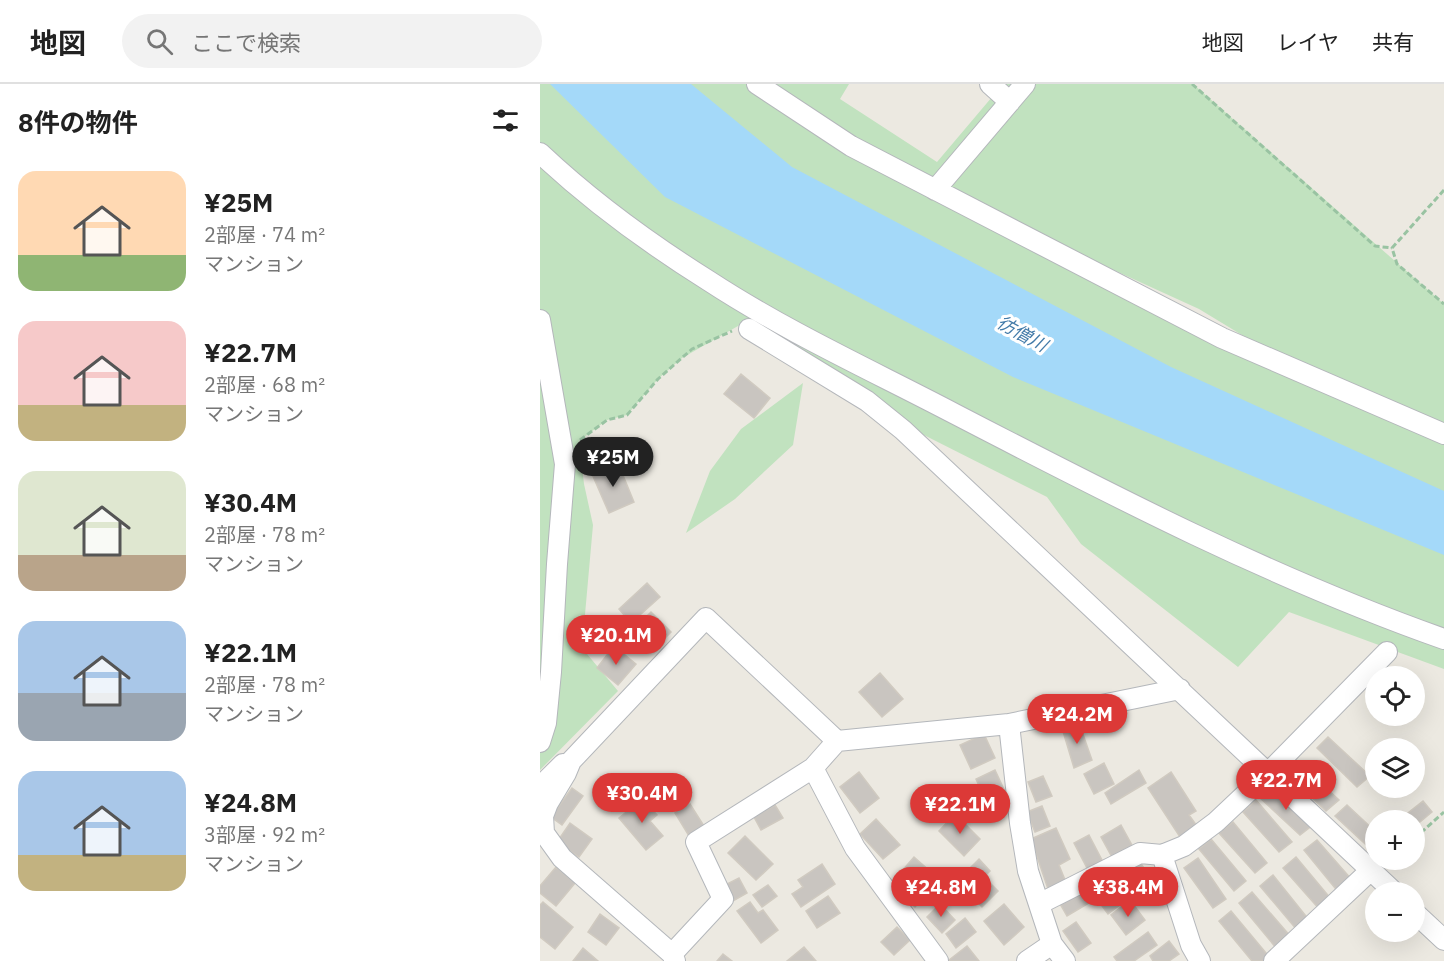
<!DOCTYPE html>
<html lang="ja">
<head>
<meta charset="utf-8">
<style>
  body { margin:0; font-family:"IBM Plex Sans","Noto Sans JP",sans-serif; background:#f2f2f2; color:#222; height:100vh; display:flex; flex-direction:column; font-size:22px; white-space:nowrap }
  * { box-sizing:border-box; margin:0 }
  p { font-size:20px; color:#767676 }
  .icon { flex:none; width:33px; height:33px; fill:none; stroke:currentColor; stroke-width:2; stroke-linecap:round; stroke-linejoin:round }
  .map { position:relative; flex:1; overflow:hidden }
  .side { display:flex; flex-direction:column; background:#fff; width:540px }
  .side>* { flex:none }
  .tools { position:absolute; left:825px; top:582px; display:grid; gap:12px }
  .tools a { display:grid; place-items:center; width:60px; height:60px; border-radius:50%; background:#fff; box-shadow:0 6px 24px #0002; font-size:30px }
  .price { position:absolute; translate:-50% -51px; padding:0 14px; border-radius:21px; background:#dc3937; color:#fff; font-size:20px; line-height:39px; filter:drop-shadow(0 2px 3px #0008) }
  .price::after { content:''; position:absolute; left:50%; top:36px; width:18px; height:14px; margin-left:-9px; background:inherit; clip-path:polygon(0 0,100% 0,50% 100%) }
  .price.on { background:#222; color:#fff }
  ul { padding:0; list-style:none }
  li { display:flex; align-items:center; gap:18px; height:150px; padding:0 18px }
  li span { display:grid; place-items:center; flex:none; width:168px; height:120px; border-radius:18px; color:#555 }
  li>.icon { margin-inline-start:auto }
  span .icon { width:72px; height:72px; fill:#fffc; stroke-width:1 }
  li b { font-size:26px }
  h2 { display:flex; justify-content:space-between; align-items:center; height:72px; padding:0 18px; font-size:26px }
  header { display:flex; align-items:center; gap:36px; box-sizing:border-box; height:84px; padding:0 30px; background:#fff; border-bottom:2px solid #e0e0e0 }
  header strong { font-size:28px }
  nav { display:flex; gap:33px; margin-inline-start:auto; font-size:21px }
  .search { width:420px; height:54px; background:#f2f2f2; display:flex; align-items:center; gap:15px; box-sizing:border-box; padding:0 21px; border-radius:33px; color:#767676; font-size:22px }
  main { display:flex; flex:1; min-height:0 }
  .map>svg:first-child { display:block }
</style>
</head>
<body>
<header>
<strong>地図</strong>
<div class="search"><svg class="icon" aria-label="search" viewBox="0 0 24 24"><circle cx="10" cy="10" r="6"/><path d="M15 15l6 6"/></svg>ここで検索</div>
<nav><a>地図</a><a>レイヤ</a><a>共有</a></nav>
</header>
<main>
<section class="side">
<h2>8件の物件<svg class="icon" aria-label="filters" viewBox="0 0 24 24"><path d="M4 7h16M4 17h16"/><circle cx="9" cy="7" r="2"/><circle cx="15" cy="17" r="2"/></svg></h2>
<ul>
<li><span style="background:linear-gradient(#ffd9b3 70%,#8fb573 0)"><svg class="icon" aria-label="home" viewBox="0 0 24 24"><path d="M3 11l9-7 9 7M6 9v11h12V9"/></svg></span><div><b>¥25M</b><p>2部屋 · 74 m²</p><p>マンション</p></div></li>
<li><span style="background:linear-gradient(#f6c9c9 70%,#c2b280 0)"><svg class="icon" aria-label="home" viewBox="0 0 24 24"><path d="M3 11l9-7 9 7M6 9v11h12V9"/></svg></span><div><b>¥22.7M</b><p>2部屋 · 68 m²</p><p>マンション</p></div></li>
<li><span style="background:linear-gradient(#dfe7d0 70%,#b9a48a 0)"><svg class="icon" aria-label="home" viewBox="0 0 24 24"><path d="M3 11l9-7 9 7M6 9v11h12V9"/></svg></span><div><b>¥30.4M</b><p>2部屋 · 78 m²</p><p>マンション</p></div></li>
<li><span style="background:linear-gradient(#a9c7e8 60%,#9aa5b1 0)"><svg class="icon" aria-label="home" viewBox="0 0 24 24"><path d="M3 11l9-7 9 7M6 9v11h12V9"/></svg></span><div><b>¥22.1M</b><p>2部屋 · 78 m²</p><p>マンション</p></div></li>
<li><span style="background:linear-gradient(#a9c7e8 70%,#c2b280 0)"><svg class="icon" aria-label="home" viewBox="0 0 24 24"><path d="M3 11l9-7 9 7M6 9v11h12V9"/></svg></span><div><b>¥24.8M</b><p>3部屋 · 92 m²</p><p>マンション</p></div></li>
</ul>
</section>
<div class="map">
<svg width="904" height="877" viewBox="0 0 904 877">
  <rect width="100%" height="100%" fill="#ece9e1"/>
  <path fill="#c1e2bf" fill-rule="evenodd" d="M0,0H309L300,15L397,78L463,0H653L904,220V585L749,528L698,583L541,460L507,413L374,346L205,238L142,274L118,295L87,331L67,336L39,357L44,400L53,441L42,564L78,607L0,686ZM556,178L659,225L725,265Z
    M263,299L253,361L195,415L146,449L170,387L201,345Z"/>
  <path fill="#a4d9f9" d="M10,0H151L252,83L631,283L904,407V471L473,293L125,113Z"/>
  <path fill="#c9c5c0" stroke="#d0cac0" stroke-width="1.5" d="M201,290L230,314L214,334L184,310Z
    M78,379L94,418L69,429L52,390Z
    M107,499L120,513L91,539L79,525Z
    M111,528L131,548L113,566L93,546Z
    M74,562L96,580L78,601L57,584Z
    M340,589L363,615L342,633L319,608Z
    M539,639L552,676L534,684L522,644Z
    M444,650L455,674L431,685L420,661Z
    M788,653L830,692L817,703L777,664Z
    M757,677L799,716L786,727L745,688Z
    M564,679L574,700L554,710L544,690Z
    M455,686L468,714L449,723L436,695Z
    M599,686L606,699L571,720L565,709Z
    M319,688L339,714L320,729L300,703Z
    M631,688L656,727L649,731L657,742L640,753L608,704Z
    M503,692L512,712L496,718L488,698Z
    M731,702L773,741L760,751L719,713Z
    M32,704L43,712L22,741L11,733Z
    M102,715L117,731L110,737L123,752L106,766L79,734Z
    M716,716L752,758L739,768L703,728Z
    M883,717L892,728L874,743V736H859Z
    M150,720L164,742L149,752L135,729Z
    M235,721L243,734L221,746L214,733Z
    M807,721L836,748V770L795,732Z
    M502,722L510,742L495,748L487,728Z
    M415,730L440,755L424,772L399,747Z
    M336,735L360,761L343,775L320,750Z
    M693,738L727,779L715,789L679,749Z
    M30,739L52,755L39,773L17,758Z
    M581,741L593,763L573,775L561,753Z
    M516,744L530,775L519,781L525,796L508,805L491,755Z
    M549,751L563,778L548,786L534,759Z
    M205,752L233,780L216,796L188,769Z
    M671,755L706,797L694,807L659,765Z
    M777,756L812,796L799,809L764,766Z
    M374,773L399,795L375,823L362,811L367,806L355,795Z
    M756,773L791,815L780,826L743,784Z
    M658,774L686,815L673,824L644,784Z
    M439,775L450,787L444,793L458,807L442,823L417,797Z
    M600,778L607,789L589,800L582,789Z
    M282,780L295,800L261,823L252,810L263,803L258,796Z
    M16,783L35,799L16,822L0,809V802Z
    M733,791L769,836L757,846L720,802Z
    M199,794L207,809L193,817L185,801Z
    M228,801L237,812L222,823L213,811Z
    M546,802L554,816L527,832L519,818Z
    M580,803L589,814L568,830L559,818Z
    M712,808L751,853L737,865L699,819Z
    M288,812L300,829L277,844L266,827Z
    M590,816L605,836L586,851L571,831Z
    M3,818L33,843L15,865L0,853V821Z
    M210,818L218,829L223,826L238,846L221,859L197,827Z
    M400,820L415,836L402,849L387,833Z
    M464,820L484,843L464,861L444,837Z
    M691,827L731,875L729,877H712L679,837Z
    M60,830L79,844L66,861L48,848Z
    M425,834L436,848L416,864L406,850Z
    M536,838L551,859L538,868L523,847Z
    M357,843L370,856L354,871L341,858Z
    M608,848L617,861L594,877H577L574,873Z
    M629,857L639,870L629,877H613L610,872Z
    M427,862L439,877H409V876Z
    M264,863L276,877H247Z
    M43,864L58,877H33Z
    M183,870L192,877H177Z"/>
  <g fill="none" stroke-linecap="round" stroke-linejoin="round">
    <defs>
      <path id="street" d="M217,0L311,62L682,254L904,350
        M450,0L470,18
        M0,69C51,117 110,160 169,197C247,248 333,287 415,330C575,413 734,495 904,555
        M395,106L485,0
        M0,236L25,380L17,480L11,588L6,639L0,658
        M209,245L327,317L363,346L854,808
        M469,640L480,739L488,787L512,860L525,877
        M273,684L315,764L398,877
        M0,703L23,680
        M622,771L651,861L660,877
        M499,820L600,769L622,771L644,762L676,738L728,689L847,568
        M874,828L904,856
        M132,870L22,774L4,749L3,732L8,719L26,689L31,677L166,534L297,657L469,640L640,605
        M135,877L132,870L183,815L156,758L273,684L297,657
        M487,877L512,860
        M734,877L831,786"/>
    </defs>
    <use href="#street" stroke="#b4b7bb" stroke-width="22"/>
    <path stroke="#99c3a2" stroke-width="3" stroke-dasharray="6 3" stroke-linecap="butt" d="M652,0L835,162L852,164
      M904,106L852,164L857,180L904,220
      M40,356L67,336L87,331L118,295L152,265L192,247
      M874,755L904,728"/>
    <use href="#street" stroke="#fff" stroke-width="20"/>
  </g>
  <g text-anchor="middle" stroke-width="6" stroke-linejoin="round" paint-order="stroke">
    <g font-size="18" font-style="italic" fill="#437ba9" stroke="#fff">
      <text transform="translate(482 250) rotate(29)" y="6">彷僧川</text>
    </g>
  </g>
</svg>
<div class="tools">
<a><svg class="icon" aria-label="locate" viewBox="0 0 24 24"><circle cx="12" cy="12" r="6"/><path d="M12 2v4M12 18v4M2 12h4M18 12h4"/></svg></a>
<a><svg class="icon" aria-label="layers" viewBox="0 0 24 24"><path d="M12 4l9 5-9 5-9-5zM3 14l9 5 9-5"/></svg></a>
<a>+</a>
<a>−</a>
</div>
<b class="price on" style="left:73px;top:404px">¥25M</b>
<b class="price" style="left:76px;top:582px">¥20.1M</b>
<b class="price" style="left:537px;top:661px">¥24.2M</b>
<b class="price" style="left:746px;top:727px">¥22.7M</b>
<b class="price" style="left:102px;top:740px">¥30.4M</b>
<b class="price" style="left:420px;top:751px">¥22.1M</b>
<b class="price" style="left:401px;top:834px">¥24.8M</b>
<b class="price" style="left:588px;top:834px">¥38.4M</b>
</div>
</main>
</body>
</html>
